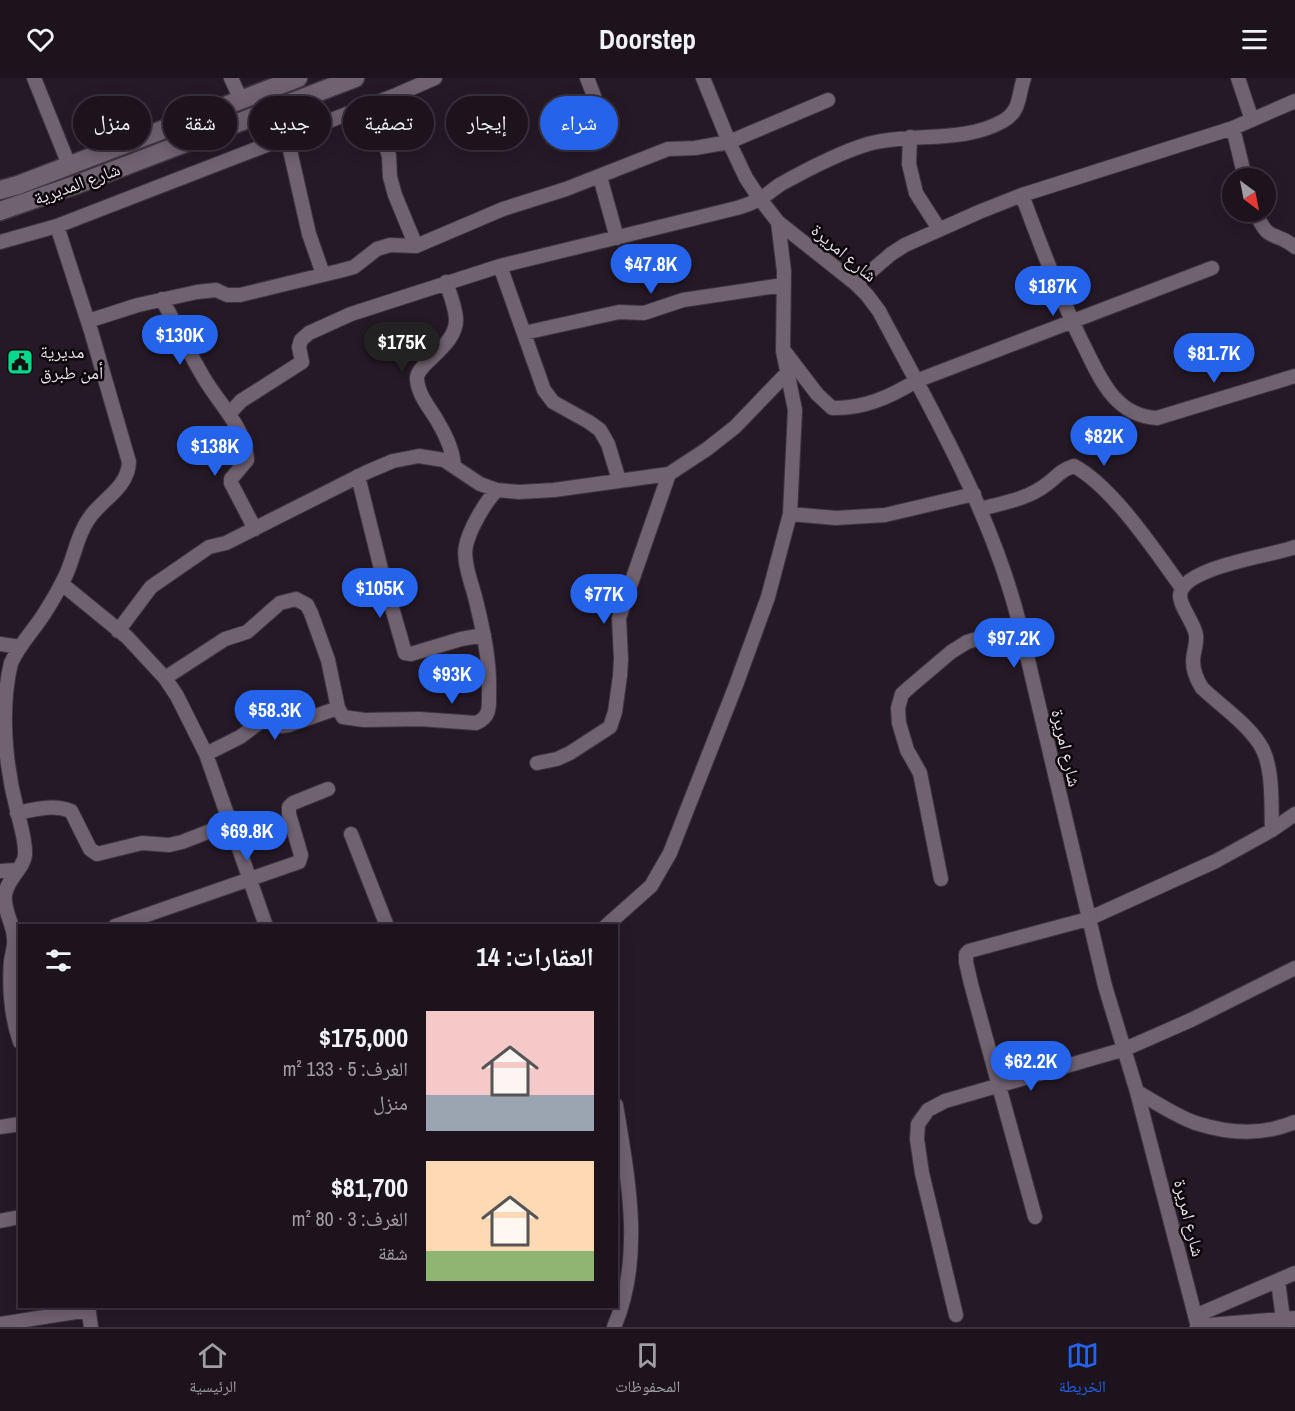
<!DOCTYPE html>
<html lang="ar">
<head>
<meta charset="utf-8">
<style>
  body { margin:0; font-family:"Archivo Narrow","Noto Naskh Arabic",sans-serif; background:#292029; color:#f1f3f6; direction:rtl; height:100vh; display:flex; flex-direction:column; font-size:22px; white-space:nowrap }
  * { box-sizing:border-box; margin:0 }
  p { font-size:20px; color:#a09ea3 }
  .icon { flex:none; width:33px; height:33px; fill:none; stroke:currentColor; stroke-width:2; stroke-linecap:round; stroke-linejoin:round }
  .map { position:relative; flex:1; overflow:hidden; direction:ltr }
  .details { position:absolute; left:18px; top:846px; width:600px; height:384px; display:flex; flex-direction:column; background:#1c131c; border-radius:0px; box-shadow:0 3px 15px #0003,0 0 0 2px #3a323b; direction:rtl }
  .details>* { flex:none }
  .guide { position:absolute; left:18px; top:18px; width:600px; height:54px; direction:rtl; display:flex; gap:12px }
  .needle { width:39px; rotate:148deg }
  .tools { position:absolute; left:1222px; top:90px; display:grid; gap:12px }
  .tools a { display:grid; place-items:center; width:54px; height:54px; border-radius:50%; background:#1c131c; box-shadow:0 3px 15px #0003,0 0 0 2px #3a323b; font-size:30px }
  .price { position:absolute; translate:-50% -51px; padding:0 14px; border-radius:21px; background:#2563eb; color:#fff; font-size:20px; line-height:39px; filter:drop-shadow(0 2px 3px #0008) }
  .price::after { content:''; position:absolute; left:50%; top:36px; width:18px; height:14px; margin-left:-9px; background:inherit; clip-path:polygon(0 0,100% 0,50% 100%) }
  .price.on { background:#222; color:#fff }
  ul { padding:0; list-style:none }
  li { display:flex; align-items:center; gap:18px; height:150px; padding:0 24px }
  li span { display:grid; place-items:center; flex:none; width:168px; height:120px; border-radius:0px; color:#555 }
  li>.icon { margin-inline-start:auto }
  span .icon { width:72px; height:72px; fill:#fffc; stroke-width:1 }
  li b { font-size:26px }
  h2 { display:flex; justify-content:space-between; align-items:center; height:72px; padding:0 24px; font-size:26px }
  .chip { padding:0 21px; border-radius:27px; background:#1c131c; box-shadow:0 3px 15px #0003,0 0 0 2px #3a323b; font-size:21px; line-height:54px }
  .chip.on { background:#2563eb; color:#fff }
  header { display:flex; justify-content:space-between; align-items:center; height:78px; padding:0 24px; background:#1c131c; font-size:27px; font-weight:800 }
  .tab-bar { display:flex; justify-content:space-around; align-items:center; height:84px; border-top:2px solid #3a323b; background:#1c131c; font-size:16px; color:#a09ea3 }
  .tab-bar a { display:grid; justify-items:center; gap:3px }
  .tab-bar .on { color:#2563eb }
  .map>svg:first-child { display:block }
</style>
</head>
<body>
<header><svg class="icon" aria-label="menu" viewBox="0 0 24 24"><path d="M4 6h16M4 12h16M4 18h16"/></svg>Doorstep<svg class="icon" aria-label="heart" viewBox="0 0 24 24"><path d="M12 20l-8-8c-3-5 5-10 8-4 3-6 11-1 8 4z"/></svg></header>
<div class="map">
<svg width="1295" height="1249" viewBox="0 0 1295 1249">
  <rect width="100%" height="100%" fill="#251925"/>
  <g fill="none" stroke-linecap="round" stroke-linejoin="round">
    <defs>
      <path id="street" d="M34,0L69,87
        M231,0L241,22
        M703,0L729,64L746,100L760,121L778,144L856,206L867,217L879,233C933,335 992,435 1020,548L1105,908L1137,1014L1198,1249
        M1238,0L1252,42
        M372,27L389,78L390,99L395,117L416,168
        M550,43L591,24L594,18L587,0
        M1233,50L1245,100
        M287,59L309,156L323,196
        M910,59L909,86L916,115L939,151
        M600,99L617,160
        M1022,117C1040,166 1058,214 1081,262C1091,281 1099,302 1113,318C1125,332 1139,339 1157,340L1295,298
        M1256,134C1268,166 1275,152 1295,169
        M0,164L57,148L396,17L435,0
        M500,188L544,312L553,324L589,344L600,352L608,366L619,402
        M446,204C450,216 455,228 456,240C458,268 416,285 417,301C418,316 428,328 435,339C444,354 452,369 454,387
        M856,206L891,176L905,167L979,134L1022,117L1233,50L1295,23
        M162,221C176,248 189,275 204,300C219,326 246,350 247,382L231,401V405L255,451
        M88,243L138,227L197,214L216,212L227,217H240L339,193L354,189L377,171L390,167L416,168L503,131L566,111L668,71L695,70L729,64L828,22
        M524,255L619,234L644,235L683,222L783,207
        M785,274L817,316L832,330C863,331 890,319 916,303L1212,190
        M229,336L241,323L302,284L299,269L301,262L309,255L351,236L500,188L737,130C744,128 752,125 758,122C766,118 773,111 781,106C808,91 838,75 868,66C911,54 963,66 1003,43C1021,33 1018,17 1024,0
        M358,398L382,495L405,575L411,576L461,561L484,557
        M980,431C1003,425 1028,421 1047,406C1058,398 1059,393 1074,388C1113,409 1155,473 1182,510
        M790,436L836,440L885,437L974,416
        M62,506L127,559L165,600L177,618L206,676L266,848
        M118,553L151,509L209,469L226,465L367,394L393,383L419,378L444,382L480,406L497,412L519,414L554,412L669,396L707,371L735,349L787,295
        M0,566L20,569
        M165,600L225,561L247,554L280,525L296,521L307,527L311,535L328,582L338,630L343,639L364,642L419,641L476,645C491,639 489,628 489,614C490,584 484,556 477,527C474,511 462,484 466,468C469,452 485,424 497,412
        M206,676L240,659L260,644L268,643L281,648L289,647L338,630
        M537,685L557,681L570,675L610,649L615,634L620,598L621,581L619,540L669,396
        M17,735C36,731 53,726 71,733L90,771L97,776L142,765L169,767L182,764L231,745
        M1272,752C1271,727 1274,686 1259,665C1246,645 1220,627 1202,610C1195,599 1191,588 1194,575C1195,569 1197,564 1196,557C1194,544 1180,529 1180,518C1180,489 1272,478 1295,469
        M351,756L387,848
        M0,793L17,792
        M941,801L920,695L907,672L899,645L898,630L902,616L911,608L951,574L967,564L1020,548
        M115,848L299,784L301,777L289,736V729L293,725L328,711
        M606,848L651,808L670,775L736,607L768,519L790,436L795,332L783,273L784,193L778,144
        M20,964C11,938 9,911 11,883C12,876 15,868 14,861C14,846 3,833 5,817C7,801 24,790 25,777C26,763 20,746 17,732C5,686 0,631 11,585C19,567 33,553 44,536C51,525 58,513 64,501C74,482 76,459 88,442C100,422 128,411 129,384L91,253L57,148
        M1137,1014C1156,1024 1178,1040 1199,1046C1231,1056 1264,1057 1295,1044
        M0,1049L20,1046
        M1035,1139L971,906L966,884V876L969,873L1088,841L1216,783L1272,752L1295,736
        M0,1143L20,1139
        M1278,1203L1283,1241L1290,1244
        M88,1228L91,1249
        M956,1237L922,1095L917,1061L918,1046L928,1032L945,1023L1125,971L1191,942L1295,890
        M1195,1238L1295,1195
        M0,1246L88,1232
        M1197,1248L1295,1240
        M614,1249C644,1180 628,1100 616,1027"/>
      <path id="secondary" d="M0,112L18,107L298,0
        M0,133L78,106L355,0"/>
    </defs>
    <use href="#street" stroke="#3e353e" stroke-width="16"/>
    <use href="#secondary" stroke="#3e353e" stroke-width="21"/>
    <use href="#street" stroke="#70626f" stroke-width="14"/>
    <use href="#secondary" stroke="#70626f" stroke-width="18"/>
  </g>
  <defs>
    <symbol id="civic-square" viewBox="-11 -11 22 22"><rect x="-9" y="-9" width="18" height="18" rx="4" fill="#05d98b" stroke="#0b060b"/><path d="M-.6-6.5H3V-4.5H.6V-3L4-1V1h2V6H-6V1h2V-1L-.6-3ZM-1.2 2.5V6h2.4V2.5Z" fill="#111"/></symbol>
  </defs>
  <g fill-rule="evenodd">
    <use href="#civic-square" x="5" y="269" width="30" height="30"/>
  </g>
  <g text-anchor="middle" stroke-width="5" stroke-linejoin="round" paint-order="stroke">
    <g font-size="18" fill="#e8dfe7" stroke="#0b060b">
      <text transform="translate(77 106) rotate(-20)" y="6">شارع المديرية</text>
      <text transform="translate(844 175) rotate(40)" y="6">شارع امريرة</text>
      <text transform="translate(1066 670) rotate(77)" y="6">شارع امريرة</text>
      <text transform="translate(1189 1140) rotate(76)" y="6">شارع امريرة</text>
    </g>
    <g font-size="18" fill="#e8dfe7" stroke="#0b060b" text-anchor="start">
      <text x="40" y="280">مديرية<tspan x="40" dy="21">أمن طبرق</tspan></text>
    </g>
  </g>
</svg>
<div class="tools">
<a><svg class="needle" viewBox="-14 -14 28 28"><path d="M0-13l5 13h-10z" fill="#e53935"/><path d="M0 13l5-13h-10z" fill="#a09ea3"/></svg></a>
</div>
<b class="price" style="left:651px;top:217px">$47.8K</b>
<b class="price" style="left:1053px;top:239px">$187K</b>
<b class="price" style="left:180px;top:288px">$130K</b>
<b class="price on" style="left:402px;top:295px">$175K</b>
<b class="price" style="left:1214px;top:306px">$81.7K</b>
<b class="price" style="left:1104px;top:389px">$82K</b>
<b class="price" style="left:215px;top:399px">$138K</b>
<b class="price" style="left:380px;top:541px">$105K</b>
<b class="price" style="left:604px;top:547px">$77K</b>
<b class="price" style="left:1014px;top:591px">$97.2K</b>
<b class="price" style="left:452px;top:627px">$93K</b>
<b class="price" style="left:275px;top:663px">$58.3K</b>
<b class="price" style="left:247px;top:784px">$69.8K</b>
<b class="price" style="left:1031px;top:1014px">$62.2K</b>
<div class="guide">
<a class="chip on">شراء</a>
<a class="chip">إيجار</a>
<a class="chip">تصفية</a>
<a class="chip">جديد</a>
<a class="chip">شقة</a>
<a class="chip">منزل</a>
</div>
<section class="details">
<h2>العقارات: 14<svg class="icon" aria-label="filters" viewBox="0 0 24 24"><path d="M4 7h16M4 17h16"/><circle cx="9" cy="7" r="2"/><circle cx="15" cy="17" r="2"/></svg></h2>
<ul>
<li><span style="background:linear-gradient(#f6c9c9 70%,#9aa5b1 0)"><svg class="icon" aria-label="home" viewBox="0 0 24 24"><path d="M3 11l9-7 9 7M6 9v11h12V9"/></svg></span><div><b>$175,000</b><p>الغرف: 5 · 133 m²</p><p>منزل</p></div></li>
<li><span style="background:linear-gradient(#ffd9b3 75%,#8fb573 0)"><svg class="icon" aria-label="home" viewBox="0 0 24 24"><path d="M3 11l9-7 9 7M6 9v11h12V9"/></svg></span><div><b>$81,700</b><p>الغرف: 3 · 80 m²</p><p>شقة</p></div></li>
</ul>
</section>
</div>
<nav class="tab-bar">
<a class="on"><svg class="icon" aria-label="map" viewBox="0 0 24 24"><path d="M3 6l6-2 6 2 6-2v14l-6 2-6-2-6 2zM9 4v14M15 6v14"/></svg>الخريطة</a>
<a><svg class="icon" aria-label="saved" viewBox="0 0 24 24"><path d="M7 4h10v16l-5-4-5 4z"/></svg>المحفوظات</a>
<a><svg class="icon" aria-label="home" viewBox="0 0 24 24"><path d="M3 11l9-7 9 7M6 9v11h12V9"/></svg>الرئيسية</a>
</nav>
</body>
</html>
